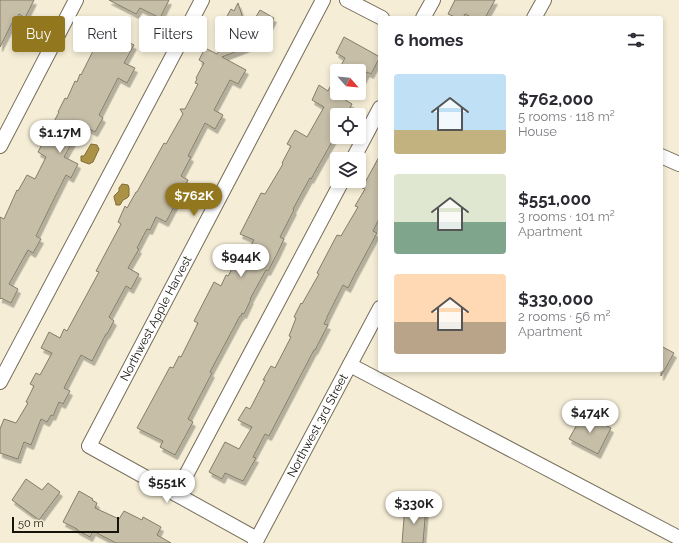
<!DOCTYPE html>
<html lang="en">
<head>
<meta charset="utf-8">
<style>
  body { margin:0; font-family:Raleway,sans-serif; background:#f2f2f3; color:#2b2b33; height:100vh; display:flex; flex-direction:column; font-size:15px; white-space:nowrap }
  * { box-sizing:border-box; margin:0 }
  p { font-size:13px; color:#7c7c81 }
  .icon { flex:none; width:22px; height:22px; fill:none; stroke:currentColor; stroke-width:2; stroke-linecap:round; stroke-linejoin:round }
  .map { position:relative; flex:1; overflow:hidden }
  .side { position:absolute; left:378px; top:16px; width:285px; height:356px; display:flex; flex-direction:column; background:#fff; border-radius:4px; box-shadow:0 2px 6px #0003 }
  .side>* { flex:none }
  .hud { position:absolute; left:12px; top:16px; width:306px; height:36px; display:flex; gap:8px }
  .needle { width:26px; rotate:117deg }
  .fabs { position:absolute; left:330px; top:64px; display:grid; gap:8px }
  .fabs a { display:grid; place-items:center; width:36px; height:36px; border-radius:4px; background:#fff; box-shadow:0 2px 6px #0003; font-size:20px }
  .scale { position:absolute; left:12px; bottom:10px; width:107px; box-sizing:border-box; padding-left:4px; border:2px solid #16130b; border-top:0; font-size:11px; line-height:14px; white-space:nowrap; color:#16130b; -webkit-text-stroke:3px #f5edd6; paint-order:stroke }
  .price { position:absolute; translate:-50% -34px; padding:0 9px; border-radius:14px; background:#fff; color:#222; font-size:13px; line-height:26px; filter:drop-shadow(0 1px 2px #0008) }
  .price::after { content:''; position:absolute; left:50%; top:24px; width:12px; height:9px; margin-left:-6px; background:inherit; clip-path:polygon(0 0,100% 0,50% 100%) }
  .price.selected { background:#92771e; color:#fff }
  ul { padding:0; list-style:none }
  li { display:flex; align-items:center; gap:12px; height:100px; padding:0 16px }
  li span { display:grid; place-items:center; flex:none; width:112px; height:80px; border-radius:4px; color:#555 }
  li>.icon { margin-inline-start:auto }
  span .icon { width:48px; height:48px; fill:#fffc; stroke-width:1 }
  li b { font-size:17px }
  h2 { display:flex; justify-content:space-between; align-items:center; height:48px; padding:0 16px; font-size:17px }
  .pill { padding:0 14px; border-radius:4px; background:#fff; box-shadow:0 2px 6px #0003; font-size:14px; line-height:36px }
  .pill.selected { background:#92771e; color:#fff }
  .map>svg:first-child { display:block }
</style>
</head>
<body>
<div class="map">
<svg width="679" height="543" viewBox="0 0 679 543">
  <defs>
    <filter id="shadow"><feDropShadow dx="2.5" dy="4.5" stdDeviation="0" flood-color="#0004"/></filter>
  </defs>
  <rect width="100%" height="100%" fill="#f5edd6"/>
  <path fill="#ab9247" stroke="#7e6c35" d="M91,144L97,145L99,149L93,162L89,164L81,161V156H84Z
    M122,184L128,185L129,188V196L127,198L123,200L120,205H116C116,202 114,200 114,196L119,191V188Z"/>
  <path fill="#c6bea7" stroke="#847d68" filter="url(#shadow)" d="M0,0H34L25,18L19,14L13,24L12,23L0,47Z
    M109,0H169L160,18L140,8L136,14Z
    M455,0H495L485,18H473L465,14L463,18H457L448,14Z
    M238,3L251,43L248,47L222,57L246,70L238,84L230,80L214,110L223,115L215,129L205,123L188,156L191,157L181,176L188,180L166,222L156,217L150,230L147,229L137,248L139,249L128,268L139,274L131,289L126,286L109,317L114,321L107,334H106L92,361L81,355L64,388L70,391L63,404L59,402L53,416L51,415L47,422L41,419L31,445L24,442L18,459L0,453V429L4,419L16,423L28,403L26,402L34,386L30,384L36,373L40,375L52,353L41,348L49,332L60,338L64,329L67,331L99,272L96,271L121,224L118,222L125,206L127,208L136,192H137L164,143L166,144L183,114L180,109H185L198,84L195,83L197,79L196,78L204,63L199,60L205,48L217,54L230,31L226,29L227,28L222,25L231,9L234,11Z
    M260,10L274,18L266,33L251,25Z
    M101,28L134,45L124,63L135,68L127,83L118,78L99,115L103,118L95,132L82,125L64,157L78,164L71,178L66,175L52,203L36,236L41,239L33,253L28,250L9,284L18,289L11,303L1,298L0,299V217L4,219L17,190L18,191L27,175L35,179L46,157L38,152L59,112H58L65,98L67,99L75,81L77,82L80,74L81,75L96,45L94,44Z
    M344,37L380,57L371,74L367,72L359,87V71H338L345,58L336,53Z
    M337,73V95L352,104L346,115H337V133L311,179L310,178L293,209L294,210L280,237L284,239L277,254L268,271L266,270L250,299H251L244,314L242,313L241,316H240L210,372L212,373L188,419L193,422L175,455L160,447L163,441L137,428L170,367L173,368L179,356L181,357L198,323L194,321L214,282L221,286L226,275L228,276L233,267L237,269L254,240L240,234L261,193L265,194L283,164L282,163L291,146L287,144L295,130L307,137L324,107L312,100L319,85L328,91Z
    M380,155V217L373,231L377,233L354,276L348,288L343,285L327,317V318L324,324L328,325L315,350H314L269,436L265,434L253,457L256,458L243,481L225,473L222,479L209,472L225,442L239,449L252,427L238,420L246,407L250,409L265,380H263L271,366L275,368L291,337L289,336L296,318L294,317L301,303L302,304L319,274L317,273L337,235L341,236L358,207L355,206L365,189L362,188Z
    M661,346L674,353L661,376Z
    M583,414L611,428L598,454L569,439Z
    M26,479L42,490L48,483L60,492L39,520L12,500Z
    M79,491L93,499L92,500L97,503L95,508L119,519L124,511L142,520L143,517L161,527L157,535L171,543H116L93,531L90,537L77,530V529L63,522Z
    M405,506L426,507L423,543H402Z"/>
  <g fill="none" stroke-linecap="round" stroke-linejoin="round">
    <defs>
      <g id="minor">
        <path d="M347,0L382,18"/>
        <path d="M423,18L433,0"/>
        <path d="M534,18L544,0"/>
        <path d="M0,146L76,0"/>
        <path d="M661,156L679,164"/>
        <path d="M353,159L380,108"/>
        <path d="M350,365L679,538"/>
        <path d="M0,382L179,44L202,0"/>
        <path d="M176,494L342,181"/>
        <path id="s1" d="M257,539L89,446L323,0"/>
        <path id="s2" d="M255,543L380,308"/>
      </g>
    </defs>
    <use href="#minor" stroke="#766e5a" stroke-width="16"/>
    <use href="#minor" stroke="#fff" stroke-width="14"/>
  </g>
  <g text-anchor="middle" stroke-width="3.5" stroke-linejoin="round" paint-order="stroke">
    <g font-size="12" fill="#16130b" stroke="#f5edd6">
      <text dy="4" stroke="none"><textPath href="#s1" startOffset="336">Northwest Apple Harvest</textPath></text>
      <text dy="4" stroke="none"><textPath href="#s2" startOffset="133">Northwest 3rd Street</textPath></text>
    </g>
  </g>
</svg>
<div class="fabs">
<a><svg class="needle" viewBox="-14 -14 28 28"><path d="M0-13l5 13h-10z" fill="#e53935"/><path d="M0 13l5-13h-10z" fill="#7c7c81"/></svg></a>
<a><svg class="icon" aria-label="locate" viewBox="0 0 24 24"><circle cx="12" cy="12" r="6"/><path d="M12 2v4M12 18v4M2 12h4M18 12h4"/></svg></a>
<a><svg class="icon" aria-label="layers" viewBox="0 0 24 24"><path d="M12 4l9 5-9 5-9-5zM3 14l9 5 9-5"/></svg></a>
</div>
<div class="scale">50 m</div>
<b class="price" style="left:60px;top:154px">$1.17M</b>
<b class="price selected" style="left:194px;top:217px">$762K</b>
<b class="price" style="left:241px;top:278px">$944K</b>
<b class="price" style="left:590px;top:434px">$474K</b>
<b class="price" style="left:167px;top:504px">$551K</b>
<b class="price" style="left:414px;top:525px">$330K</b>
<div class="hud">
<a class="pill selected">Buy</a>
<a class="pill">Rent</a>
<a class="pill">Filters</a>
<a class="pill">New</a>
</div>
<section class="side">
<h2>6 homes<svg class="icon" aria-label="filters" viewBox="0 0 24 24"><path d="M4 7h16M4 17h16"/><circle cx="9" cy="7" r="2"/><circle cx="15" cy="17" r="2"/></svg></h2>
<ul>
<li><span style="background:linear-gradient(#bfe0f5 70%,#c2b280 0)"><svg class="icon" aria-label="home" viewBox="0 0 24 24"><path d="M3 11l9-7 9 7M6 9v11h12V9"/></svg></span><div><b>$762,000</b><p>5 rooms · 118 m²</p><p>House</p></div></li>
<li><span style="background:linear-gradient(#dfe7d0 60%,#7fa58c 0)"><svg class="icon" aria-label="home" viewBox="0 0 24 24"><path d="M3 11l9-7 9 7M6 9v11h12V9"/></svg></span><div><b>$551,000</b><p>3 rooms · 101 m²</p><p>Apartment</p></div></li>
<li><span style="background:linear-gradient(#ffd9b3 60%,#b9a48a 0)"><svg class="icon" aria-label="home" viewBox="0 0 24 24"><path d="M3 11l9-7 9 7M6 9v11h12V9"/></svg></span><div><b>$330,000</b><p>2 rooms · 56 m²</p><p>Apartment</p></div></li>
</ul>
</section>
</div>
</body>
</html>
